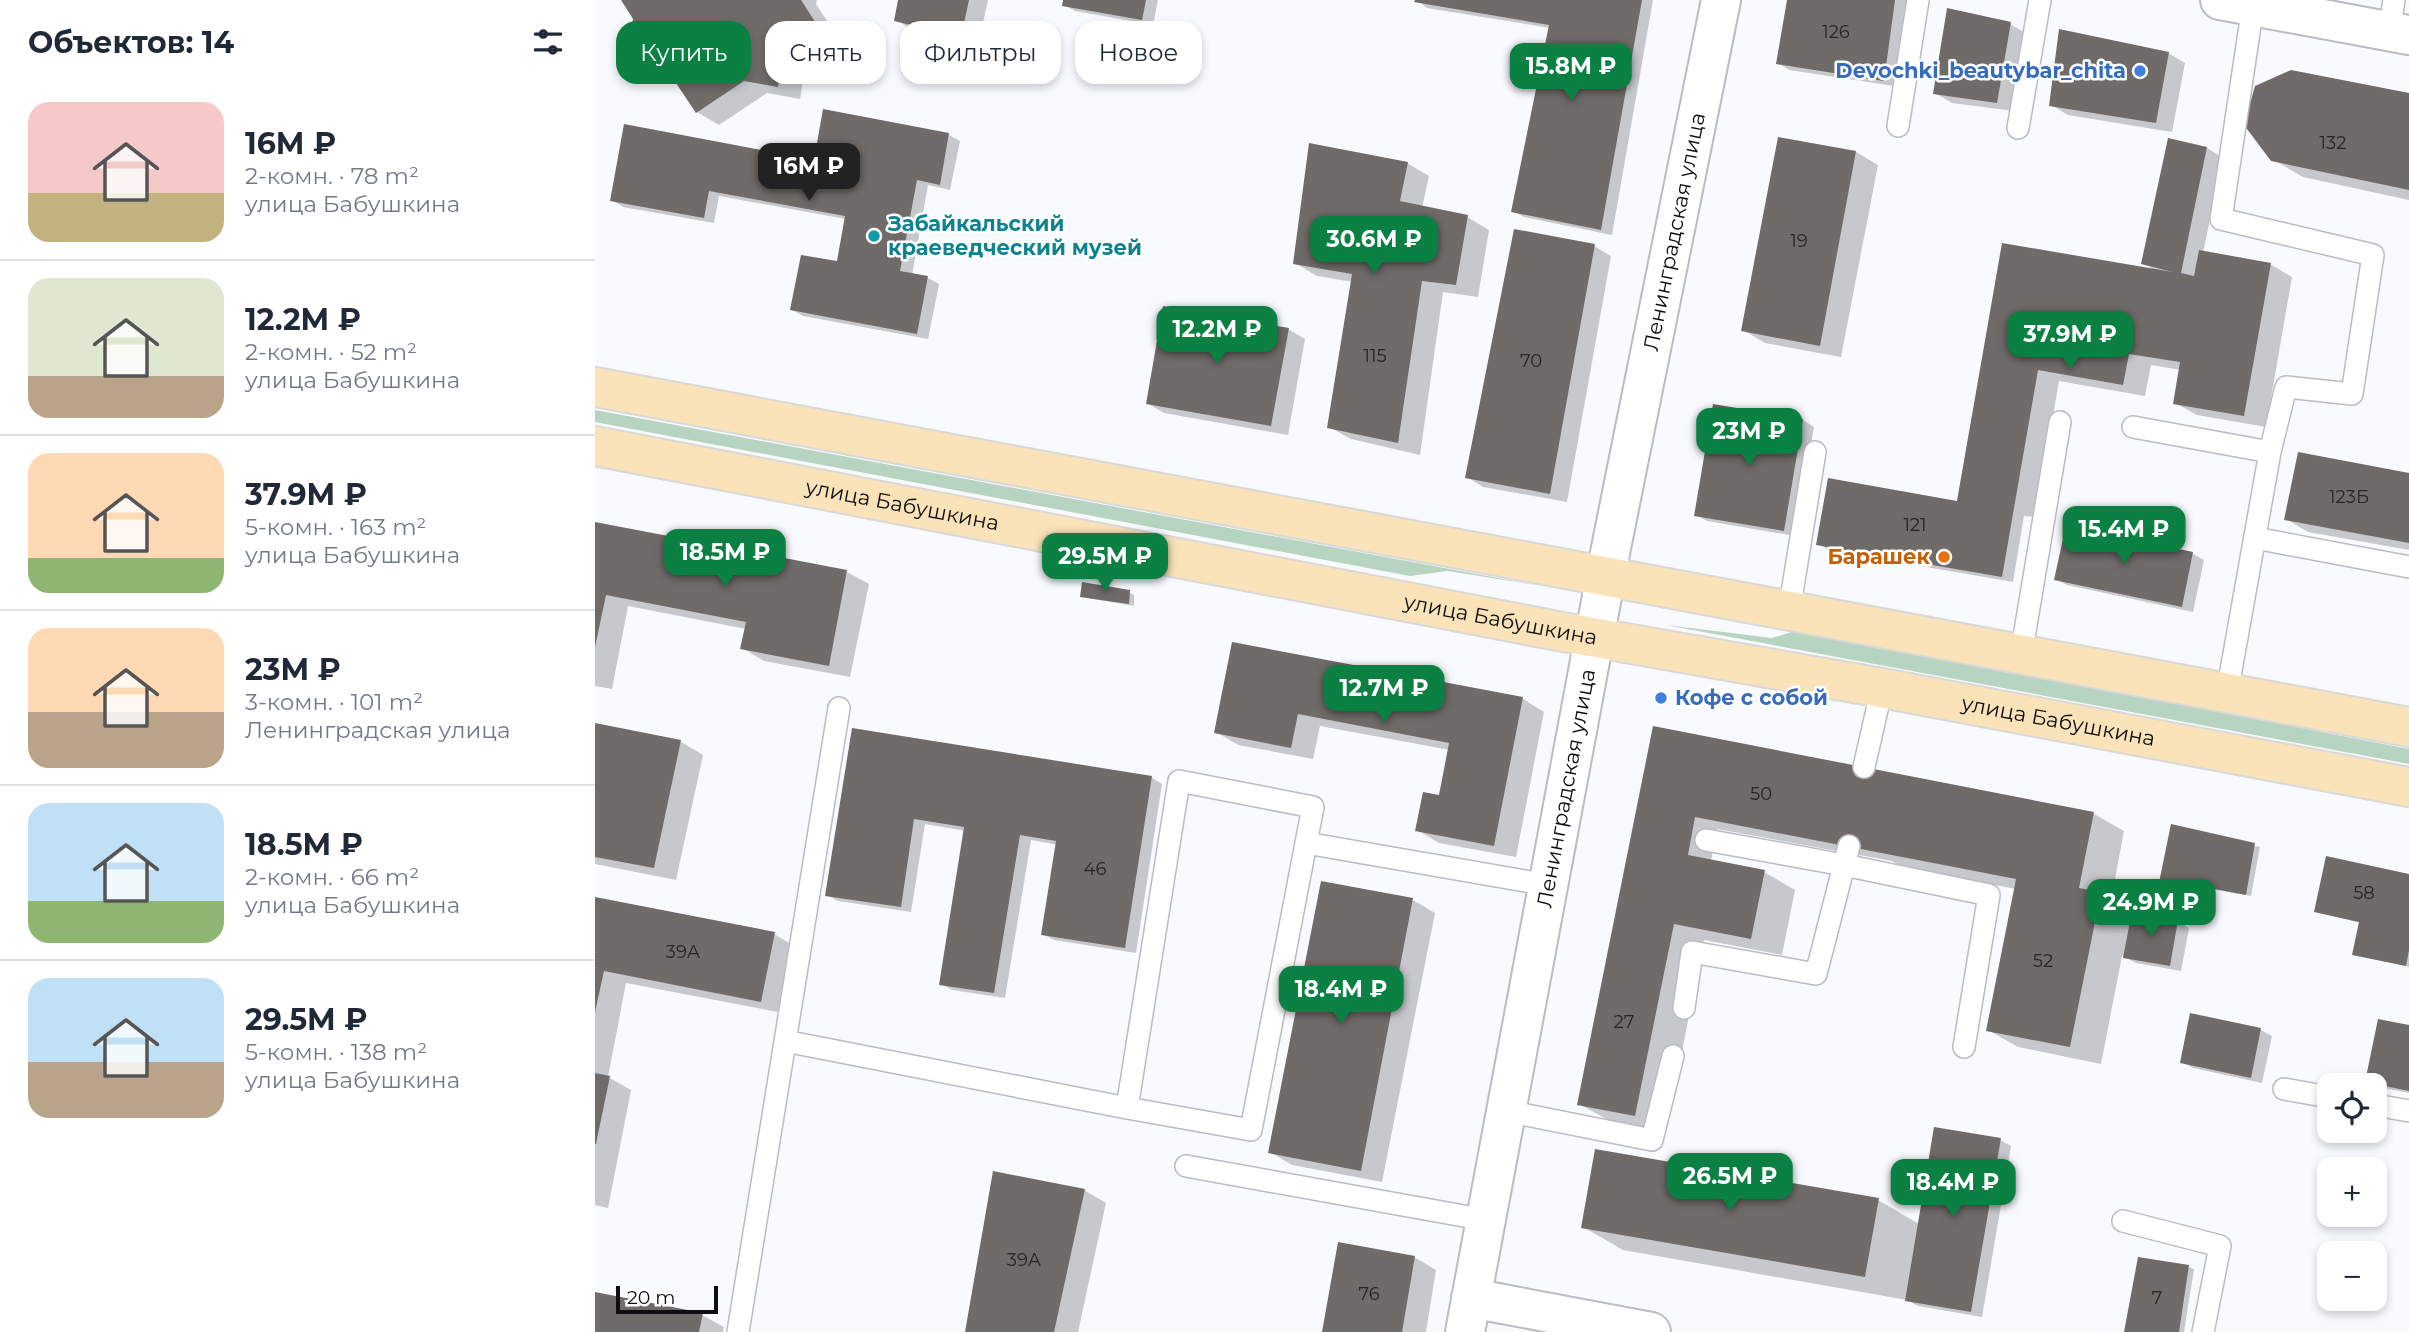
<!DOCTYPE html>
<html lang="ru">
<head>
<meta charset="utf-8">
<style>
  body { margin:0; font-family:Montserrat,sans-serif; background:#f2f2f3; color:#1f2937; height:100vh; display:flex; flex-direction:column; font-size:26px; white-space:nowrap }
  * { box-sizing:border-box; margin:0 }
  p { font-size:23px; color:#747a83 }
  .icon { flex:none; width:38px; height:38px; fill:none; stroke:currentColor; stroke-width:2; stroke-linecap:round; stroke-linejoin:round }
  .map { position:relative; flex:1; overflow:hidden }
  .details { display:flex; flex-direction:column; background:#fff; width:595px }
  .details>* { flex:none }
  .guide { position:absolute; left:21px; top:21px; width:665px; height:63px; display:flex; gap:14px }
  .controls { position:absolute; left:1722px; top:1073px; display:grid; gap:14px }
  .controls a { display:grid; place-items:center; width:70px; height:70px; border-radius:14px; background:#fff; box-shadow:0 4px 10px #0003; font-size:35px }
  .scale { position:absolute; left:21px; bottom:18px; width:102px; box-sizing:border-box; padding-left:7px; border:4px solid #0e0e10; border-top:0; font-size:19px; line-height:24px; white-space:nowrap; color:#0e0e10; -webkit-text-stroke:5px #fff; paint-order:stroke }
  .price { position:absolute; translate:-50% -60px; padding:0 16px; border-radius:14px; background:#0b8043; color:#fff; font-size:23px; line-height:46px; filter:drop-shadow(0 2px 4px #0008) }
  .price::after { content:''; position:absolute; left:50%; top:42px; width:21px; height:16px; margin-left:-10px; background:inherit; clip-path:polygon(0 0,100% 0,50% 100%) }
  .price.current { background:#222; color:#fff }
  ul { padding:0; list-style:none }
  li { display:flex; align-items:center; gap:21px; height:175px; padding:0 28px }
  li+li { border-top:2px solid #e0e1e3 }
  li span { display:grid; place-items:center; flex:none; width:196px; height:140px; border-radius:21px; color:#555 }
  li>.icon { margin-inline-start:auto }
  span .icon { width:84px; height:84px; fill:#fffc; stroke-width:1 }
  li b { font-size:30px }
  h2 { display:flex; justify-content:space-between; align-items:center; height:84px; padding:0 28px; font-size:30px }
  .chip { padding:0 24px; border-radius:21px; background:#fff; box-shadow:0 4px 10px #0003; font-size:24px; line-height:63px }
  .chip.current { background:#0b8043; color:#fff }
  main { display:flex; flex:1; min-height:0 }
  .map>svg:first-child { display:block }
</style>
</head>
<body>
<main>
<section class="details">
<h2>Объектов: 14<svg class="icon" aria-label="filters" viewBox="0 0 24 24"><path d="M4 7h16M4 17h16"/><circle cx="9" cy="7" r="2"/><circle cx="15" cy="17" r="2"/></svg></h2>
<ul>
<li><span style="background:linear-gradient(#f6c9c9 65%,#c2b280 0)"><svg class="icon" aria-label="home" viewBox="0 0 24 24"><path d="M3 11l9-7 9 7M6 9v11h12V9"/></svg></span><div><b>16M ₽</b><p>2-комн. · 78 m²</p><p>улица Бабушкина</p></div></li>
<li><span style="background:linear-gradient(#dfe7d0 70%,#b9a48a 0)"><svg class="icon" aria-label="home" viewBox="0 0 24 24"><path d="M3 11l9-7 9 7M6 9v11h12V9"/></svg></span><div><b>12.2M ₽</b><p>2-комн. · 52 m²</p><p>улица Бабушкина</p></div></li>
<li><span style="background:linear-gradient(#ffd9b3 75%,#8fb573 0)"><svg class="icon" aria-label="home" viewBox="0 0 24 24"><path d="M3 11l9-7 9 7M6 9v11h12V9"/></svg></span><div><b>37.9M ₽</b><p>5-комн. · 163 m²</p><p>улица Бабушкина</p></div></li>
<li><span style="background:linear-gradient(#ffd9b3 60%,#b9a48a 0)"><svg class="icon" aria-label="home" viewBox="0 0 24 24"><path d="M3 11l9-7 9 7M6 9v11h12V9"/></svg></span><div><b>23M ₽</b><p>3-комн. · 101 m²</p><p>Ленинградская улица</p></div></li>
<li><span style="background:linear-gradient(#bfe0f5 70%,#8fb573 0)"><svg class="icon" aria-label="home" viewBox="0 0 24 24"><path d="M3 11l9-7 9 7M6 9v11h12V9"/></svg></span><div><b>18.5M ₽</b><p>2-комн. · 66 m²</p><p>улица Бабушкина</p></div></li>
<li><span style="background:linear-gradient(#bfe0f5 60%,#b9a48a 0)"><svg class="icon" aria-label="home" viewBox="0 0 24 24"><path d="M3 11l9-7 9 7M6 9v11h12V9"/></svg></span><div><b>29.5M ₽</b><p>5-комн. · 138 m²</p><p>улица Бабушкина</p></div></li>
</ul>
</section>
<div class="map">
<svg width="1814" height="1332" viewBox="0 0 1814 1332">
  <rect width="100%" height="100%" fill="#f9fafe"/>
  <path fill="#b6d4bf" d="M0,410L946,586L853,571L815,576L0,422Z
    M1071,625L1177,638L1203,630L1814,749V764Z"/>
  <path fill="#0003" d="M28,0H222L221,4L247,44L210,68L205,99L172,93L124,125L102,112L79,77L54,73L33,61L40,18Z
    M305,0H393L383,45L318,30L301,20Z
    M470,0H563L558,25L480,11L469,5Z
    M822,0H1058L1017,235L929,217L918,211L955,28L832,8Z
    M1193,0H1312L1299,86L1194,70L1183,63Z
    M1415,24L1432,34L1419,111L1357,103L1340,93Z
    M1573,53L1590,63L1577,132L1473,115L1456,105Z
    M1814,95V200L1708,177L1677,159Z
    M354,135L365,141L355,190L333,185L317,275L333,278L344,284L333,339L208,316L197,310L243,264L251,219L124,196L119,223L28,207L17,200Z
    M1185,139L1261,152L1283,165L1246,357L1170,343L1148,330Z
    M1574,140L1612,148L1628,158L1608,253L1675,264L1697,277L1671,427L1602,415L1580,403L1586,370L1556,365L1550,396L1464,381L1441,517L1429,516L1418,582L1234,550L1223,544L1362,502L1408,245L1561,271L1548,263Z
    M812,163L834,176L827,208L872,217L894,230L883,297L848,292L825,455L756,439L734,427L758,282L722,276L700,263Z
    M999,246L1016,256L972,502L888,487L872,477Z
    M693,329L710,339L693,435L569,413L552,403Z
    M1208,420L1219,427L1200,536L1112,521L1101,515Z
    M1814,475V550L1713,532L1691,519Z
    M0,524L252,572L274,584L255,677L169,661L147,648L151,629L33,606L17,689L0,686Z
    M1472,527L1598,554L1609,560L1598,612L1472,585L1461,579Z
    M534,592L539,595V606L492,598L487,596Z
    M638,644L928,699L949,712L921,857L844,843L822,830L846,797L855,750L725,726L718,759L643,745L621,732Z
    M0,725L86,742L108,755L81,880L0,864Z
    M1059,728L1499,814L1529,831L1516,900L1536,913L1583,921L1594,928L1586,971L1541,963L1527,956L1506,1064L1423,1047L1393,1030L1421,889L1309,868L1297,861L1122,829L1116,861L1169,872L1200,890L1187,955L1109,940L1071,1132L1015,1121L984,1104Z
    M258,730L556,777L567,784L541,953L459,940L448,934L463,845L436,840L410,998L357,990L346,984L371,831L330,824L316,912L243,901L232,895Z
    M1577,826L1665,847L1656,896L1604,887L1596,914L1561,907Z
    M1814,876V967L1759,954L1766,923L1721,912Z
    M727,883L818,900L840,913L787,1182L697,1165L675,1152Z
    M0,899L179,934L201,947L188,1013L31,983L13,1077L36,1090L13,1208L0,1205Z
    M1597,1015L1666,1030L1677,1036L1667,1083L1598,1068L1587,1062Z
    M1814,1026V1093L1783,1087L1772,1081Z
    M1405,1140L1416,1146L1387,1317L1323,1306L1312,1300L1028,1250L988,1227L1283,1200L1324,1224Z
    M489,1190L511,1203L483,1332H372Z
    M819,1257L841,1270L831,1332H729Z
    M1594,1267L1599,1269L1589,1332H1530Z
    M0,1294L107,1315L129,1327L128,1332H0Z"/>
  <path fill="#6f6b68" d="M26,0H206L226,31L188,56L183,87L149,81L101,113L71,68L31,61L38,19Z
    M303,0H374L366,37L299,21Z
    M468,0H551L547,20L467,6Z
    M820,0H1047L1006,230L916,212L954,25L819,2Z
    M1192,0H1300L1289,81L1181,64Z
    M1352,8L1416,22L1402,103L1338,94Z
    M1464,29L1574,52L1561,123L1454,106Z
    M1696,70L1814,93V190L1676,161L1649,125L1660,86Z
    M228,109L354,133L345,185L322,180L305,271L333,276L322,334L195,310L206,255L242,261L250,216L114,191L109,218L15,201L29,124L219,160Z
    M1183,137L1261,151L1225,346L1146,331Z
    M1573,138L1612,147L1586,273L1599,276L1604,250L1676,263L1649,416L1578,404L1585,362L1534,354L1528,385L1443,370L1407,577L1221,545L1233,478L1362,501L1407,243L1578,272L1546,264Z
    M714,143L813,162L805,201L873,215L861,285L827,281L803,443L732,428L757,274L698,264Z
    M919,229L1000,244L955,494L870,478Z
    M568,306L694,328L676,426L551,404Z
    M1118,404L1208,419L1189,531L1099,516Z
    M1703,452L1814,473V543L1689,520Z
    M0,522L252,570L234,666L145,649L151,622L11,595L0,647Z
    M1471,525L1598,552L1587,607L1459,580Z
    M487,582L535,590L534,604L485,597Z
    M637,642L928,697L899,846L820,831L828,792L844,795L854,743L703,714L696,748L619,733Z
    M0,723L86,740L59,868L0,857Z
    M1058,726L1499,812L1484,888L1506,892L1475,1047L1391,1031L1421,879L1100,817L1093,855L1170,870L1156,939L1079,924L1040,1116L982,1105Z
    M257,728L557,776L530,948L446,935L461,841L425,835L399,993L344,985L369,827L319,819L306,907L230,896Z
    M1576,824L1660,843L1651,895L1599,885L1592,913L1559,907Z
    M1731,856L1814,874V950L1811,966L1757,955L1764,922L1719,912Z
    M726,881L818,898L766,1171L673,1153Z
    M0,897L180,932L166,1002L9,971L0,1012Z
    M1537,911L1583,920L1575,966L1528,958Z
    M1595,1013L1666,1028L1656,1078L1585,1063Z
    M1783,1019L1814,1025V1091L1770,1082Z
    M0,1073L15,1076L1,1144H0Z
    M1339,1127L1406,1138L1376,1312L1310,1301Z
    M1000,1149L1284,1198L1270,1277L986,1228Z
    M398,1171L490,1189L459,1332H370Z
    M743,1242L820,1256L807,1332H727Z
    M1543,1257L1594,1265L1584,1332H1529Z
    M0,1292L108,1313L104,1332H0Z"/>
  <g fill="none" stroke-linecap="round" stroke-linejoin="round">
    <defs>
      <path id="lane" d="M1658,6L1626,219L1778,255L1757,394L1691,387L1675,452
        M1794,31L1799,0
        M1303,126L1323,0
        M1423,128L1445,0
        M1538,427L1675,452L1632,693
        M1660,538L1814,567
        M1194,611L1220,452
        M1426,655L1465,422
        M1269,767L1287,688
        M1111,840L1249,865L1394,895L1369,1047
        M1089,1008L1097,952L1221,974L1254,846
        M190,1041L532,1108L584,781L718,807L711,843L953,885
        M1689,1089L1734,1097
        M1780,1105L1814,1111
        M532,1108L656,1130L711,843
        M911,1111L1057,1140L1078,1056
        M591,1166L891,1220
        M1528,1221L1625,1246L1608,1332
        M143,1332L244,708"/>
      <path id="street" d="M876,1298L1056,1332"/>
      <g id="secondary">
        <path d="M1625,0L1814,35"/>
        <path id="s1" d="M870,1332L1016,548L1126,0"/>
      </g>
      <g id="primary">
        <path d="M0,387L1814,727"/>
        <path id="s2" d="M0,446L968,632L1287,688L1814,787"/>
      </g>
    </defs>
    <use href="#lane" stroke="#bbbcc1" stroke-width="24"/>
    <use href="#street" stroke="#bbbcc1" stroke-width="42"/>
    <use href="#secondary" stroke="#bbbcc1" stroke-width="42"/>
    <use href="#primary" stroke="#d8d8d9" stroke-width="42"/>
    <use href="#lane" stroke="#fff" stroke-width="21"/>
    <use href="#street" stroke="#fff" stroke-width="38"/>
    <use href="#secondary" stroke="#fff" stroke-width="38"/>
    <use href="#primary" stroke="#fae3b9" stroke-width="38"/>
  </g>
  <g fill="#3f7fe0" stroke="#fff" stroke-width="2.5">
    <circle cx="1545" cy="71" r="7"/>
    <circle cx="1066" cy="698" r="7"/>
  </g>
  <circle fill="#0f9aa8" stroke="#fff" stroke-width="2.5" cx="279" cy="236" r="7"/>
  <circle fill="#e8710a" stroke="#fff" stroke-width="2.5" cx="1349" cy="557" r="7"/>
  <g text-anchor="middle" stroke-width="5" stroke-linejoin="round" paint-order="stroke">
    <g font-size="18" fill="#262526">
      <text x="1241" y="38">126</text>
      <text x="1738" y="149">132</text>
      <text x="1204" y="247">19</text>
      <text x="780" y="362">115</text>
      <text x="936" y="367">70</text>
      <text x="1754" y="503">123Б</text>
      <text x="1320" y="531">121</text>
      <text x="1166" y="800">50</text>
      <text x="500" y="875">46</text>
      <text x="1769" y="899">58</text>
      <text x="88" y="958">39А</text>
      <text x="1448" y="967">52</text>
      <text x="1029" y="1028">27</text>
      <text x="429" y="1266">39А</text>
      <text x="774" y="1300">76</text>
      <text x="1562" y="1304">7</text>
    </g>
    <g font-size="21" font-weight="bold" fill="#366cbe" stroke="#fff" text-anchor="end">
      <text x="1531" y="78">Devochki_beautybar_chita</text>
      <text x="1080" y="705" text-anchor="start">Кофе с собой</text>
    </g>
    <g font-size="21" font-weight="bold" fill="#0d838f" stroke="#fff" text-anchor="start">
      <text x="293" y="231">Забайкальский<tspan x="293" dy="24">краеведческий музей</tspan></text>
    </g>
    <g font-size="21" fill="#0e0e10" stroke="#fff">
      <text dy="7" stroke="none"><textPath href="#s1" startOffset="1120">Ленинградская улица</textPath></text>
      <text dy="7" stroke="none"><textPath href="#s2" startOffset="313">улица Бабушкина</textPath></text>
      <text dy="7" stroke="none"><textPath href="#s2" startOffset="922">улица Бабушкина</textPath></text>
      <text dy="7" stroke="none"><textPath href="#s2" startOffset="1489">улица Бабушкина</textPath></text>
      <text dy="7" stroke="none"><textPath href="#s1" startOffset="553">Ленинградская улица</textPath></text>
    </g>
    <g font-size="21" font-weight="bold" fill="#c56008" stroke="#fff" text-anchor="end">
      <text x="1335" y="564">Барашек</text>
    </g>
  </g>
</svg>
<div class="controls">
<a><svg class="icon" aria-label="locate" viewBox="0 0 24 24"><circle cx="12" cy="12" r="6"/><path d="M12 2v4M12 18v4M2 12h4M18 12h4"/></svg></a>
<a>+</a>
<a>−</a>
</div>
<div class="scale">20 m</div>
<b class="price" style="left:976px;top:103px">15.8M ₽</b>
<b class="price current" style="left:214px;top:203px">16M ₽</b>
<b class="price" style="left:779px;top:276px">30.6M ₽</b>
<b class="price" style="left:622px;top:366px">12.2M ₽</b>
<b class="price" style="left:1475px;top:371px">37.9M ₽</b>
<b class="price" style="left:1154px;top:468px">23M ₽</b>
<b class="price" style="left:1529px;top:566px">15.4M ₽</b>
<b class="price" style="left:130px;top:589px">18.5M ₽</b>
<b class="price" style="left:510px;top:593px">29.5M ₽</b>
<b class="price" style="left:789px;top:725px">12.7M ₽</b>
<b class="price" style="left:1556px;top:939px">24.9M ₽</b>
<b class="price" style="left:746px;top:1026px">18.4M ₽</b>
<b class="price" style="left:1135px;top:1213px">26.5M ₽</b>
<b class="price" style="left:1358px;top:1219px">18.4M ₽</b>
<div class="guide">
<a class="chip current">Купить</a>
<a class="chip">Снять</a>
<a class="chip">Фильтры</a>
<a class="chip">Новое</a>
</div>
</div>
</main>
</body>
</html>
